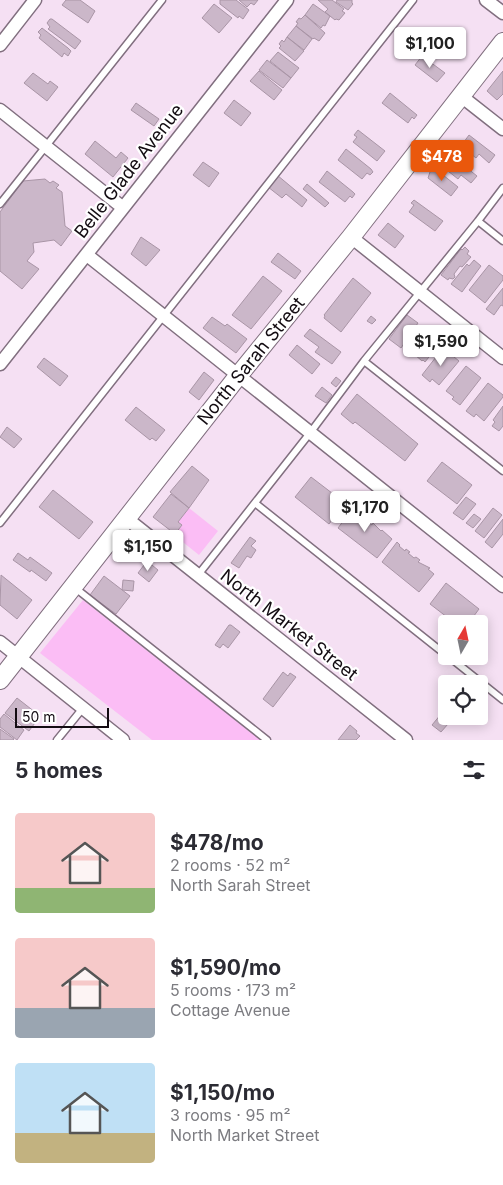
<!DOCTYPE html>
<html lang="en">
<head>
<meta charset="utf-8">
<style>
  body { margin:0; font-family:Inter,sans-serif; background:#f7f7f7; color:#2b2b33; height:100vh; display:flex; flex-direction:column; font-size:19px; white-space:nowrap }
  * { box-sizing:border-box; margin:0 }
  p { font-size:16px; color:#7c7c81 }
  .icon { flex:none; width:28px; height:28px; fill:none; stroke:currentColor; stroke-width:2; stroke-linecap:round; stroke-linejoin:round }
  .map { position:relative; height:740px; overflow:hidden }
  .sheet { display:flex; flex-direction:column; background:#fff; flex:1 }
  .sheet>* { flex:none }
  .needle { width:32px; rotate:9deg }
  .controls { position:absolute; left:438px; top:615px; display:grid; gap:10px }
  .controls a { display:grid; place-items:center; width:50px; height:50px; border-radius:5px; background:#fff; box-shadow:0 2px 12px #0003; font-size:25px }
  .scale { position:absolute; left:15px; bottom:12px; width:94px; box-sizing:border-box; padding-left:5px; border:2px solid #130c12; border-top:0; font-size:14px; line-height:18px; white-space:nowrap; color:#130c12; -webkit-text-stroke:4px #fff; paint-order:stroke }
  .price { position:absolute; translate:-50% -42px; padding:0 11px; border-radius:5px; background:#fff; color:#222; font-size:16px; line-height:32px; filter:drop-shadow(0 1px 2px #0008) }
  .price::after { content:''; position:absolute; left:50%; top:30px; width:15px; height:11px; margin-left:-8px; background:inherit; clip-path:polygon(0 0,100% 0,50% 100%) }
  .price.selected { background:#ea580c; color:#fff }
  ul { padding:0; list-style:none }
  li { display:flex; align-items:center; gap:15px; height:125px; padding:0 15px }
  li span { display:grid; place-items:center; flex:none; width:140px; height:100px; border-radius:5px; color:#555 }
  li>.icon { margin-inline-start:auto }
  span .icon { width:60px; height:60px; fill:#fffc; stroke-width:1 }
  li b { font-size:21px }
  h2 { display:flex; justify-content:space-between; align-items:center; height:60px; padding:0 15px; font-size:21px }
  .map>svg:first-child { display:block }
</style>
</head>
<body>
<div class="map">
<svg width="503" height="740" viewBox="0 0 503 740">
  <rect width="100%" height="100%" fill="#f5e0f3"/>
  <path fill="#fbbdf5" d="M189,508L218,531L199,555L174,535L182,525L178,522Z
    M83,600L260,740H152L40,653Z"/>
  <path fill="#cbb7c9" stroke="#a995a6" d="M66,0H80L95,11L88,23L62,5Z
    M220,0H236L249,10L243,19L239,16L238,18L220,4Z
    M239,0H258L254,5L251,3L247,7Z
    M318,0H332L344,9L342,11L345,13L339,20L336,19L335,20L325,12L328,9Z
    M337,0H352V3L353,4L348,10L336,2Z
    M214,4L232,18L219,33L202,18Z
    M313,4L330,16L325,26L323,25L321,28L305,15Z
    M305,15L325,33L319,41L314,38L313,39L296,26L298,23L296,22L299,18L301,19Z
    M50,19H52L81,41L75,49L48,29L50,27L47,23Z
    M296,26L312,39L304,50L287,37Z
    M42,28L68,48L71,51L68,56L64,53L62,57L39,38L41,35L38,32Z
    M287,37L304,51L295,61L279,48L281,46L279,44L282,40L284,42Z
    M278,52L299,68L291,78L270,61Z
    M422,56L445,73L437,82L415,65Z
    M267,60L291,78L283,88L259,70Z
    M259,71L282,90L274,100L250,81Z
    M503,71V94L497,100L487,91Z
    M33,73L48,84L50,81L58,87L47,101L24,83Z
    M390,93L417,115L414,119L412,117L408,123L382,103Z
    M234,100L251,113L241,126L224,113Z
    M136,103L159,119L154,126L131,110Z
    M358,130L385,151L377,161L353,142L357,137L354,135Z
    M469,135L495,155L489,163L479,154L476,158L461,146Z
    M95,141L116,158L121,152L128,158L113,177L85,154Z
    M346,149L371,169L373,172L370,175L367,173L362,179L338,160Z
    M452,156L477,176L471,183L461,175L458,179L443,167Z
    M203,162L219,173L209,187L193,175Z
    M433,167L458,187L451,196L428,178L430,172L429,171Z
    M327,171L353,192L355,194L352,198L350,196L345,202L319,182Z
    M277,175L307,200L302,207L286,194L282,198L268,187Z
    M45,179L50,183L53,181L59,185L56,188L62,192L65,226L72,231L61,246L54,240L33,243L34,252L27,261L39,269L22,289L0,271V212L23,181Z
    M307,184L329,203L325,207L303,189Z
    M414,200L443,221L435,231L409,212L414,205L411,203Z
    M388,223L404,236L395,248L378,235Z
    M141,237L160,250L146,266L131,254Z
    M465,247L469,251L467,254L471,257L462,267L460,266L454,274L455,277L453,279L449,278L448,280L441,275L461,249L462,250Z
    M278,253L301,271L295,279L271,262Z
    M474,260L481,266L462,292L451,284L467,264L469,266Z
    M489,265L503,276V280L485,303L469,290Z
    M263,276L282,291L251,329L232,315Z
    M353,278L371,293L341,332L324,318L325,316L324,315Z
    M503,288V306L501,305L494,315L486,309Z
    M407,315L418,323L401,348L389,339Z
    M371,316L376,320L372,324L367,321Z
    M212,317L225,326L227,324L247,339L236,353L203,328Z
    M310,329L341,352L332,364L315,352L319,347L304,336Z
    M430,334L439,340L427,355L429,357L425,362L423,360L422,361L414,354Z
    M297,345L320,364L312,374L289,355Z
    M443,348L459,361L439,385L432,379L430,382L422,375Z
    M44,358L68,376L60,386L37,367Z
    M466,366L481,378L460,405L452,399L454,397L446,391Z
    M204,372L214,380L199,400L189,392Z
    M336,377L341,381L336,387L331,383Z
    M488,383L503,395V397L484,421L476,414L474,417L466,411Z
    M322,387L332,395L326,403L315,396Z
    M357,394L418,444L405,461L355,422L353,424L341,414Z
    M503,406V426L499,431L492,426L495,422L493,420Z
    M136,407L165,430L156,441L152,438L150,440L125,420Z
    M7,427L22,439L14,448L0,437Z
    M442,462L472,485L457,504L427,481Z
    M192,466L209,480L189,508L170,492Z
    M311,477L345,503L329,524L295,497Z
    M53,490L93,522L79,539L39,507Z
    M171,494L189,508L178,522L182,525L175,534L153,517Z
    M466,497L476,504L463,520L453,513Z
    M353,508L357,510L356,512L367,518L366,520L372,525L373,523L381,531L382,530L392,539L377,558L338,528Z
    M493,508L502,515L484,538L475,531Z
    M474,514L481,519L473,528L466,523Z
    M503,519V534L492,548L485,542Z
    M250,537L256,541L251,546L256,550L251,558L247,556L239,568L231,563Z
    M397,542L400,545L399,546L405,551L406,549L410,552L408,553L414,558L416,557L420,560L418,562L430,568L428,569L434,574L419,592L382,562Z
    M18,553L28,560L30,557L52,573L46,581L31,570L30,572L13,560Z
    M147,561L158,570L149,582L138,573Z
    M1,575L32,600L17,619L0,605Z
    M104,576L130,596L116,614L90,595Z
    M123,580L134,581L133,591L122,590Z
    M446,583L479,609L468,624H456L430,604Z
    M229,625H231L240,632L228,648L223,644L220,648L215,645Z
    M283,672L288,676L290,673L296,677L273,707L263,699Z
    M17,698L40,716L29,731L5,713Z
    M446,708V716H455L441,732L432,725Z
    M4,714L24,730L17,740L0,727V719Z
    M350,725L357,731L356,733L360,736L356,740H338Z
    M0,729L14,739L13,740H0Z"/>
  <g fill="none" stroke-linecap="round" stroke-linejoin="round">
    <defs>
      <path id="lane" d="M503,188L478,221L503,241
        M0,204L162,0
        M364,361L503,471
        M255,503L446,655
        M0,523L413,0
        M198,575L310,433L364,361L478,221
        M74,587L267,740
        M448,656L503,700
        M57,740L83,708"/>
      <path id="street" d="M486,0L503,13
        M0,45L35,0
        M461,96L503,129
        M0,110L122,207
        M351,237L503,358
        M87,255L503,586
        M0,364L287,0
        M126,518L406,740
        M0,642L123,740"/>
      <path id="secondary" d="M0,680L238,376L351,237L503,42"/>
    </defs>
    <use href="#lane" stroke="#816f7f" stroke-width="9"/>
    <use href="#street" stroke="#816f7f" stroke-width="15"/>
    <use href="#secondary" stroke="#816f7f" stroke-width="20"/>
    <use href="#lane" stroke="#fff" stroke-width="6"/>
    <use href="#street" stroke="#fff" stroke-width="12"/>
    <use href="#secondary" stroke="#fff" stroke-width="18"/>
  </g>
  <g text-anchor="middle" stroke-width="4.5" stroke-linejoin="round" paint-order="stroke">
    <g font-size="18" fill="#130c12" stroke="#fff">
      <text transform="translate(129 171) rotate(-52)" y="6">Belle Glade Avenue</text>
      <text transform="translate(251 361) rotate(-51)" y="6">North Sarah Street</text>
      <text transform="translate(289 625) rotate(38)" y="6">North Market Street</text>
    </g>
  </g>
</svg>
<div class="controls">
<a><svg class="needle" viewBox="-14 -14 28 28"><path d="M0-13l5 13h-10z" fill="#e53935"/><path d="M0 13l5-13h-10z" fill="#7c7c81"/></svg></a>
<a><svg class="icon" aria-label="locate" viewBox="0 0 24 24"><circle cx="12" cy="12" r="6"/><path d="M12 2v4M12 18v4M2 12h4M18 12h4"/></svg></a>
</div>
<div class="scale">50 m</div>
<b class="price" style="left:430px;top:69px">$1,100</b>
<b class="price selected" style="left:442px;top:182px">$478</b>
<b class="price" style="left:441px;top:367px">$1,590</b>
<b class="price" style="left:365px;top:533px">$1,170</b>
<b class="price" style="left:148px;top:572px">$1,150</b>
</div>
<section class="sheet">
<h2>5 homes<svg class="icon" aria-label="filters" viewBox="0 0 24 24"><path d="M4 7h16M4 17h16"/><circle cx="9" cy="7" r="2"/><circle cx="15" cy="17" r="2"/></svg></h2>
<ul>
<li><span style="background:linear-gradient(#f6c9c9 75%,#8fb573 0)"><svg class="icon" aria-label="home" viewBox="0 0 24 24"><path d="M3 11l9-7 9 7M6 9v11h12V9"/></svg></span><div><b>$478/mo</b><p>2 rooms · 52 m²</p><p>North Sarah Street</p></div></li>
<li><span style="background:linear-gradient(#f6c9c9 70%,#9aa5b1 0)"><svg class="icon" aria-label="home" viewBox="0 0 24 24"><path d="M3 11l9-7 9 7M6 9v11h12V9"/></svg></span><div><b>$1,590/mo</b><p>5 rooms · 173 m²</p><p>Cottage Avenue</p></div></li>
<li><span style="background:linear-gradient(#bfe0f5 70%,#c2b280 0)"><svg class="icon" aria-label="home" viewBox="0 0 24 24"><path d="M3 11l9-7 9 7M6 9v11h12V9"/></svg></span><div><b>$1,150/mo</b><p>3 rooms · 95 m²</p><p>North Market Street</p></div></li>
</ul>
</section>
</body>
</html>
